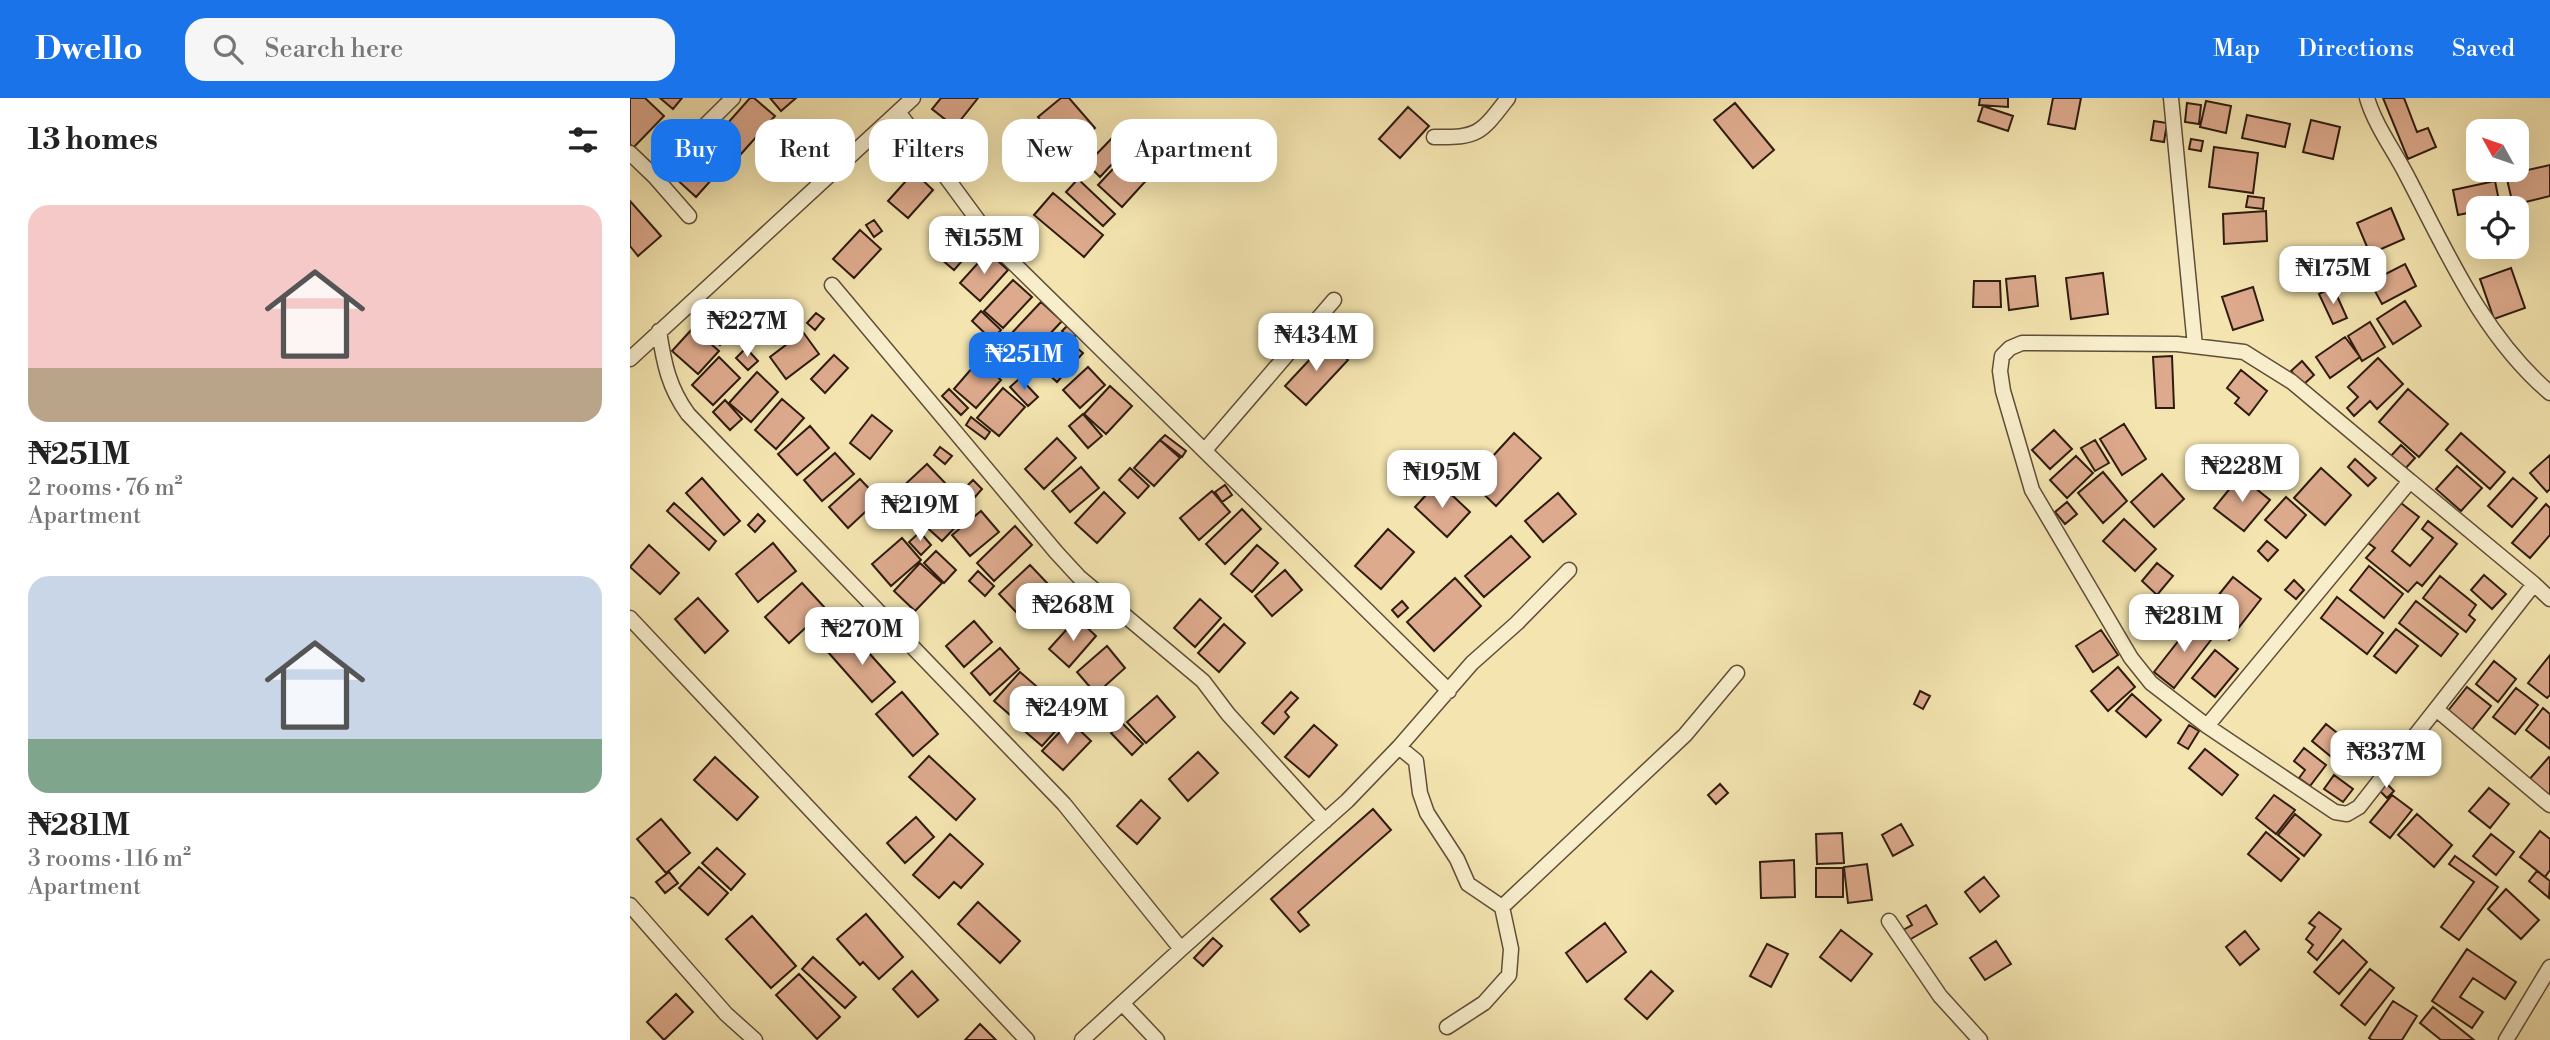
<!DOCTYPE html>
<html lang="en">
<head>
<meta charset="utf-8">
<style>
  body { margin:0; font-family:"Libre Bodoni",serif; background:#f6f6f6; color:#222; height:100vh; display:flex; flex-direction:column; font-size:26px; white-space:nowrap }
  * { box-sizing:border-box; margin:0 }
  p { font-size:23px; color:#767676 }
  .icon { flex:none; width:38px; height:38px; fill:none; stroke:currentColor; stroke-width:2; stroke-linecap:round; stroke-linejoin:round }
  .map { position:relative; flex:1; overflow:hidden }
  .sheet { display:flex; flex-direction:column; background:#fff; width:630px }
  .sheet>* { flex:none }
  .hud { position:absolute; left:21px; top:21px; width:665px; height:63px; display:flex; gap:14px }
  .needle { width:46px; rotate:310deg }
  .fabs { position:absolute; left:1836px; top:21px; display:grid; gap:14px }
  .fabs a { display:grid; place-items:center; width:63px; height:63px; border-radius:14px; background:#fff; box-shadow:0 7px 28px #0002; font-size:35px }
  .price { position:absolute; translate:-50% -60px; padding:0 16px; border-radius:14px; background:#fff; color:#222; font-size:23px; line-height:46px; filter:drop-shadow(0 2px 4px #0008) }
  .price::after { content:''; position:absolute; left:50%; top:42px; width:21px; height:16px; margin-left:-10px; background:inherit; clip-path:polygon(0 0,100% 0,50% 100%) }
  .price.selected { background:#1a73e8; color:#fff }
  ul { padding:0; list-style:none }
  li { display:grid; align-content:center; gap:14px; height:371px; padding:0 28px }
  li span { display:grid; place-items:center; height:217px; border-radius:21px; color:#555 }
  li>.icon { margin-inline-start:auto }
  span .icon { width:126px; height:126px; fill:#fffc; stroke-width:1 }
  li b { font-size:30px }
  h2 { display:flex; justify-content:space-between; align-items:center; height:84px; padding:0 28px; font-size:30px }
  .pill { padding:0 24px; border-radius:21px; background:#fff; box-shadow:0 7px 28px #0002; font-size:24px; line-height:63px }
  .pill.selected { background:#1a73e8; color:#fff }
  header { display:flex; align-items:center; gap:42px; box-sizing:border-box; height:98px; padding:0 35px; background:#1a73e8; color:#fff }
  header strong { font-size:33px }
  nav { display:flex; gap:38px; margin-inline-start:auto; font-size:24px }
  .search { width:490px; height:63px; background:#f6f6f6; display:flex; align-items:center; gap:18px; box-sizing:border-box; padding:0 24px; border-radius:21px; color:#767676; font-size:26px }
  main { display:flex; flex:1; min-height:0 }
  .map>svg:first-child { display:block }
</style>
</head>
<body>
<header>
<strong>Dwello</strong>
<div class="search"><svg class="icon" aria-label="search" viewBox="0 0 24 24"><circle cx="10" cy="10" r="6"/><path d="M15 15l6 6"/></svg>Search here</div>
<nav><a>Map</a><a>Directions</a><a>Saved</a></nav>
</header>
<main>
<section class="sheet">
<h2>13 homes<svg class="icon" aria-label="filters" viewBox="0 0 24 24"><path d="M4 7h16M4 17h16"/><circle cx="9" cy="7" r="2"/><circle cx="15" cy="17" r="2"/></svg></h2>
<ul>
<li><span style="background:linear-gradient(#f6c9c9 75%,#b9a48a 0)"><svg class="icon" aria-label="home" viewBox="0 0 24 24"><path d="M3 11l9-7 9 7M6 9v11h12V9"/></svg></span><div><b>₦251M</b><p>2 rooms · 76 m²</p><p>Apartment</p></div></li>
<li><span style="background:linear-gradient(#c9d6e8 75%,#7fa58c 0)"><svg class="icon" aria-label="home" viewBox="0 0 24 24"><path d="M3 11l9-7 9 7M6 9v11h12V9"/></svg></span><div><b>₦281M</b><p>3 rooms · 116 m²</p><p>Apartment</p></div></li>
</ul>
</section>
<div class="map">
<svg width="1920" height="942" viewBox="0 0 1920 942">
  <rect width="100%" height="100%" fill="#f4e5b0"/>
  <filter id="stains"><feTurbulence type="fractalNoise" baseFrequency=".00286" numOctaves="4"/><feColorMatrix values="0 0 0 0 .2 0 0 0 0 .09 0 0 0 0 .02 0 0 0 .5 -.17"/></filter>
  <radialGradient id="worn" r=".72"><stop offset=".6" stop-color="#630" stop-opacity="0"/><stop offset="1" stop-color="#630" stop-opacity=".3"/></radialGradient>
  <path fill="#ddaa8d" stroke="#2f1c10" stroke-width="2" d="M0,0H15L34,18L3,50L0,46Z
    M30,0H52L43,11Z
    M120,0H124L145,18L111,56L88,36Z
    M140,0H166L151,13Z
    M311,0H348L325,29L302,11Z
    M431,0H439L465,30L436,54L408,19Z
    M1350,0H1378V9L1349,7Z
    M1423,0H1451L1445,31L1418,26Z
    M1753,0H1774L1787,34L1798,30L1806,49L1778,61Z
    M1576,3L1601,8L1596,35L1570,29Z
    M1105,5L1144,52L1123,70L1084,22Z
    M1557,5L1571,7L1569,26L1555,24Z
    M1353,8L1383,18L1378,33L1348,23Z
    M778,9L799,28L770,60L749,41Z
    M1617,17L1660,26L1655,49L1612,40Z
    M1681,22L1710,29L1703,61L1673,54Z
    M1524,23L1537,25L1534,44L1521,42Z
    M276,34L296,55L268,81L248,61Z
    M484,38L497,50L470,79L457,66Z
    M76,40L100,61L66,99L43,78Z
    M1561,41L1573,43L1571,53L1559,51Z
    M510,42L533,64L492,109L468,87Z
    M1584,49L1628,55L1623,95L1579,89Z
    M1920,67V98L1883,107L1876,77Z
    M284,74L303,92L278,120L258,103Z
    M448,81L485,116L473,128L436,94Z
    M1865,83L1870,108L1848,110V113L1828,117L1823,92Z
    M423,95L473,137L454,159L404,117Z
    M1618,98L1634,100L1633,111L1616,109Z
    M0,103L31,138L8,158L0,148Z
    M1761,110L1774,141L1740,156L1727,125Z
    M1636,113L1637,143L1594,146L1593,116Z
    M244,122L252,133L244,139L236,127Z
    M328,129L347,146L324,172L305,156Z
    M230,132L251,151L224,180L203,161Z
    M358,154L378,172L350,203L330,185Z
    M1775,166L1786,188L1752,206L1740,184Z
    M1881,170L1895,210L1864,221L1850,181Z
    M1473,175L1478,216L1441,221L1436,180Z
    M1405,178L1408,208L1379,212L1376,181Z
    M383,182L402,199L373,230L354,213Z
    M1344,183H1370L1371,209H1343Z
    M1623,189L1633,222L1603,232L1592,199Z
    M1703,189L1717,220L1703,226L1689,196Z
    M1775,203L1791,228L1763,246L1747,221Z
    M411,204L432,223L400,257L379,238Z
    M351,213L371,232L362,242L342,223Z
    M78,214L101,237L90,247L68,225Z
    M186,215L194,221L185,232L177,225Z
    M1740,224L1755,249L1732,263L1718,238Z
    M440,225L449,234L441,242L432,233Z
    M63,230L89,253L68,276L42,253Z
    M173,234L189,256L156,281L140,259Z
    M432,237L453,255L427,284L406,265Z
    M376,239L400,260L390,271L366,249Z
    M1715,239L1730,259L1700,280L1686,259Z
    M697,243L718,262L676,307L655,288Z
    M116,250L128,263L118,272L106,260Z
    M204,257L218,270L195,295L181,281Z
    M1542,258L1544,310H1526L1523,259Z
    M89,259L110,280L83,307L62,287Z
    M1748,260L1773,286L1747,311L1740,303L1724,318L1717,310L1728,299L1718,289Z
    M349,262L371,282L346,310L324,291Z
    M1672,263L1684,277L1673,287L1661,273Z
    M458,269L475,287L450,310L433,292Z
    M1611,272L1637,293L1619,317L1605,305L1609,300L1597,290Z
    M127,274L148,294L121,324L99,305Z
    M390,280L408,299L398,308L380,289Z
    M480,288L502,308L476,336L454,316Z
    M373,290L395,309L369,338L347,320Z
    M319,291L338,310L331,317L312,298Z
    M1778,291L1818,326L1789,359L1749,324Z
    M152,301L174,320L146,351L125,332Z
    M95,302L112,321L100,332L83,314Z
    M453,316L472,338L458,350L439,328Z
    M242,317L262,333L240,361L220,345Z
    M341,319L360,334L355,341L336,327Z
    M1494,326L1516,361L1492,377L1470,341Z
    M180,328L199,350L167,377L148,356Z
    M1424,332L1442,351L1420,371L1402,352Z
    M884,335L911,360L866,408L840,383Z
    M1831,335L1875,374L1860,391L1816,352Z
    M535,337L556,353L552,359L530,342Z
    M427,340L446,360L414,391L395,371Z
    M530,342L550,360L524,388L504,370Z
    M1465,342L1479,365L1465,373L1451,350Z
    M1771,347L1785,360L1774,372L1760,359Z
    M310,349L322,358L315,366L304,357Z
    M205,355L224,376L192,403L174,382Z
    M1920,357V391L1917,394L1900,375Z
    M1446,358L1463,375L1437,400L1420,382Z
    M1725,361L1746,380L1738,388L1718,369Z
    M297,366L316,386L288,414L268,393Z
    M1827,368L1852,390L1831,413L1806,391Z
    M451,369L469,390L440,414L422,393Z
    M500,370L519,388L508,400L489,382Z
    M1691,370L1721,397L1695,427L1664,400Z
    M1473,374L1497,403L1473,425L1448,395Z
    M1532,376L1554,401L1524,429L1501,404Z
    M1610,378L1640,402L1614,433L1584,410Z
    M72,380L110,423L94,437L56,395Z
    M1883,380L1907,400L1882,429L1858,408Z
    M230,381L249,401L218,430L199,409Z
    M343,382L352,391L345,399L335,390Z
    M808,384L840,414L817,439L785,409Z
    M595,387L602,397L592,404L585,394Z
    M582,393L600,414L569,442L550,420Z
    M474,394L495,415L467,445L445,425Z
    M928,395L946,416L913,444L895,423Z
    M320,396L339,415L312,443L292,425Z
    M1656,399L1676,417L1656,440L1635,422Z
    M1437,404L1447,416L1435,426L1425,414Z
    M44,405L86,443L79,452L37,413Z
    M1771,405L1789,419L1762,453L1780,468L1803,440L1792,431L1798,423L1827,446L1792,488L1787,484L1778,494L1736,460L1745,450L1738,445Z
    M1916,406L1920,410V437L1900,460L1882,445Z
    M612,411L631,431L595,466L576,446Z
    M351,413L369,434L340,458L322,437Z
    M128,416L135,423L125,434L118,427Z
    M1494,421L1526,451L1505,473L1473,443Z
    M385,428L402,447L364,483L347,465Z
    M758,431L784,454L751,491L725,468Z
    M290,434L301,447L291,457L279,444Z
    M881,438L900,459L854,499L835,478Z
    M272,440L291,462L261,488L242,466Z
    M1637,443L1648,452L1638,463L1628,453Z
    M143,445L166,473L128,504L106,476Z
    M19,447L49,475L30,496L0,469Z
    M627,447L648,465L622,494L601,476Z
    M306,453L326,472L314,485L294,465Z
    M290,465L312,485L285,513L264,493Z
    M1527,465L1543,478L1527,497L1512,483Z
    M400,467L419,487L388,516L369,496Z
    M1739,468L1773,496L1754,520L1720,492Z
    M655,472L672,492L642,518L625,498Z
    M348,473L364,488L355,498L339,483Z
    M1854,477L1876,496L1862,511L1841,492Z
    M1810,478L1846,507L1839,517L1845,522L1836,534L1793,500Z
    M1603,479L1631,501L1599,542L1570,520Z
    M825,480L851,508L804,553L777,524Z
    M1664,482L1674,492L1666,501L1655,492Z
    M172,485L196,511L159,545L135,519Z
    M1707,499L1753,535L1737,556L1691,520Z
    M68,500L98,533L75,555L45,521Z
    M570,501L591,520L565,549L544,530Z
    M772,503L778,510L768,519L762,512Z
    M1786,503L1828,536L1811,558L1769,525Z
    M447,520L466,538L439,569L419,551Z
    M344,523L362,544L334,569L316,548Z
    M1564,523L1584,538L1544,590L1524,574Z
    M594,526L615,545L589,574L568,555Z
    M1766,531L1788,548L1766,575L1744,558Z
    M1471,532L1488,557L1463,574L1446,548Z
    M221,535L265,584L242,604L198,554Z
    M477,548L495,570L466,596L447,574Z
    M370,550L389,571L360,597L341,575Z
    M1585,552L1608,571L1585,599L1562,580Z
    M1920,557V597L1917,600L1898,585Z
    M1864,563L1886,581L1868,604L1846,586Z
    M1488,569L1505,589L1478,613L1461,593Z
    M390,574L413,594L387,623L364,603Z
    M1837,589L1861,608L1841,633L1817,614Z
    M1886,590L1908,607L1885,636L1863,619Z
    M1290,593L1300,598L1293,611L1284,606Z
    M272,594L308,636L283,658L246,616Z
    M661,594L668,600L655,614L659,619L644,636L632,625Z
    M1502,596L1531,622L1516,639L1486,613Z
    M527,598L545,619L516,645L497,624Z
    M417,600L438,619L412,648L391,630Z
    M1913,610L1920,616V651L1896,632Z
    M440,623L461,643L433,672L412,653Z
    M492,625L513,646L502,657L481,635Z
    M1696,626L1731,654L1716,671L1682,643Z
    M684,627L707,647L679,679L655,659Z
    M1559,627L1569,633L1558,651L1548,645Z
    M1674,650L1696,667L1680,688L1669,680L1675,672L1664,663Z
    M1575,651L1608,677L1592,697L1559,670Z
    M568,654L588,675L558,703L539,681Z
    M299,658L345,701L326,722L279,679Z
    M85,659L128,699L107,722L64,682Z
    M1919,659L1920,660V705L1897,684Z
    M1704,677L1723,691L1713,704L1694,691Z
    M1756,685L1764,693L1757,700L1749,692Z
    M1090,686L1098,695L1086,706L1078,697Z
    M1859,690L1879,706L1860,730L1839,713Z
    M1644,697L1665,712L1646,736L1626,720Z
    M1762,697L1782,712L1760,740L1740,724Z
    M511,702L530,720L507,746L487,728Z
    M743,711L761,732L668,814L679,827L670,834L641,801Z
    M1665,716L1691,737L1674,758L1648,737Z
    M1787,716L1822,747L1804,769L1768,737Z
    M286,719L304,739L275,765L257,745Z
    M31,721L60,755L36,775L7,741Z
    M1271,726L1283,747L1263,758L1252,737Z
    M1910,733L1920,741V772L1915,779L1890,759Z
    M1636,734L1669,761L1651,783L1618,756Z
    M1212,735L1214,765L1187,766L1186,736Z
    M320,736L353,766L331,790L324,784L309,800L283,777Z
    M1861,736L1884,754L1866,777L1843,758Z
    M87,750L115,776L101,792L72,765Z
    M1825,758L1868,789L1829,842L1811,829L1844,784L1819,766Z
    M1164,762L1165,799L1131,800L1130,764Z
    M1237,766L1242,802L1218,805L1214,769Z
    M69,769L98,795L78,817L49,790Z
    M1186,770H1213V799H1186Z
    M1907,773L1920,783L1919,800L1899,783Z
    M39,774L48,785L35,795L26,784Z
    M1354,779L1369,798L1350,814L1335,794Z
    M1876,791L1909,822L1891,841L1858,811Z
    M348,804L390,843L370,865L328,826Z
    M1296,807L1307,826L1279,842L1273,832L1282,827L1277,818Z
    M1689,814L1711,831L1687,862L1678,854L1683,847L1676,841L1685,829L1679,825Z
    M236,816L273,859L249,881L233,864L230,867L207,841Z
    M122,818L166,868L141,890L96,841Z
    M975,825L996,854L957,884L936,855Z
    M1211,832L1242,856L1221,883L1190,859Z
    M1615,833L1629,851L1610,867L1596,849Z
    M583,840L592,848L573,868L564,860Z
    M1713,842L1737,864L1709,896L1684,874Z
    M1366,843L1381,866L1355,882L1340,860Z
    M1137,846L1158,856L1141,889L1120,878Z
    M1837,851L1886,884L1875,901L1843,880L1830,899L1853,914L1842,930L1802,903Z
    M183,859L226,899L215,910L172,871Z
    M1740,871L1764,890L1735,927L1711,907Z
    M282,873L308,902L288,919L263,891Z
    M1021,873L1043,893L1017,921L995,901Z
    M169,876L210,919L187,941L146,897Z
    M46,896L63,914L34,942L17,924Z
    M1763,903L1787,918L1772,942H1742L1739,940Z
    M1803,909L1844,942H1811L1790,925Z
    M350,926L366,942H335Z"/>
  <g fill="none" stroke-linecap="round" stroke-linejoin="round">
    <defs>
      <path id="minor" d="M1541,0L1565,248
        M1737,0C1745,27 1763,51 1776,76C1817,154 1852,237 1920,295
        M269,15L369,151L819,593
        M804,39C849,40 851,35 878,0
        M0,55L24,78L59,118
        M24,78L103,0
        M202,187L426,454L449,479L573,583L598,616L695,723
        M29,233C34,266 39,290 58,316L434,706L551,851
        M0,261L283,0
        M575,352L704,202
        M1780,383L1662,284L1614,254L1547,246L1392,245L1380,250L1372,258L1370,273L1373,293L1402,392L1501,560L1521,585L1577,628L1705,714L1717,716L1729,709L1806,611
        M1920,501L1904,486L1806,611L1920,707
        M0,520L397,942
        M1577,628L1780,383L1904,486
        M769,649L786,663L790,695L797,715L827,761L838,786L872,809L881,851L879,877L854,905L817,929
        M0,807L96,916L125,942
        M872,809L1055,637L1107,575
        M1259,823L1310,898L1350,942
        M493,906L527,942
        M452,942L551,851L717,703L769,649L842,565L887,525L939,472
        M1876,942L1920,869"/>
    </defs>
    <use href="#minor" stroke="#604e38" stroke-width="17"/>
    <use href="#minor" stroke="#f8eecc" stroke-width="14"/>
  </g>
  <rect width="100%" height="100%" filter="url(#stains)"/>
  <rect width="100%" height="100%" fill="url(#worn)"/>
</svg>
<div class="fabs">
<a><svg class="needle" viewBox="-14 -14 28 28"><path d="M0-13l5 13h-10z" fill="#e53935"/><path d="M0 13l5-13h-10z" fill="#767676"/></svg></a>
<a><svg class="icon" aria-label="locate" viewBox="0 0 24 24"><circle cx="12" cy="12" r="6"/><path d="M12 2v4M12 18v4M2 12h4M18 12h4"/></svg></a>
</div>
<b class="price" style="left:354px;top:178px">₦155M</b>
<b class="price" style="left:1703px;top:208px">₦175M</b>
<b class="price" style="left:117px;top:261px">₦227M</b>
<b class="price" style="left:686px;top:275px">₦434M</b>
<b class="price selected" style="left:394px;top:294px">₦251M</b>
<b class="price" style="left:1612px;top:406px">₦228M</b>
<b class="price" style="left:812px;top:412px">₦195M</b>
<b class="price" style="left:290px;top:445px">₦219M</b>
<b class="price" style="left:443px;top:545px">₦268M</b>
<b class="price" style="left:1554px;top:556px">₦281M</b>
<b class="price" style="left:232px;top:569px">₦270M</b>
<b class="price" style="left:437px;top:648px">₦249M</b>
<b class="price" style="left:1756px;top:692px">₦337M</b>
<div class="hud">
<a class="pill selected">Buy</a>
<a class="pill">Rent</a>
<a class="pill">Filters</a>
<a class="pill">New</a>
<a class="pill">Apartment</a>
</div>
</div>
</main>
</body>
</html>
